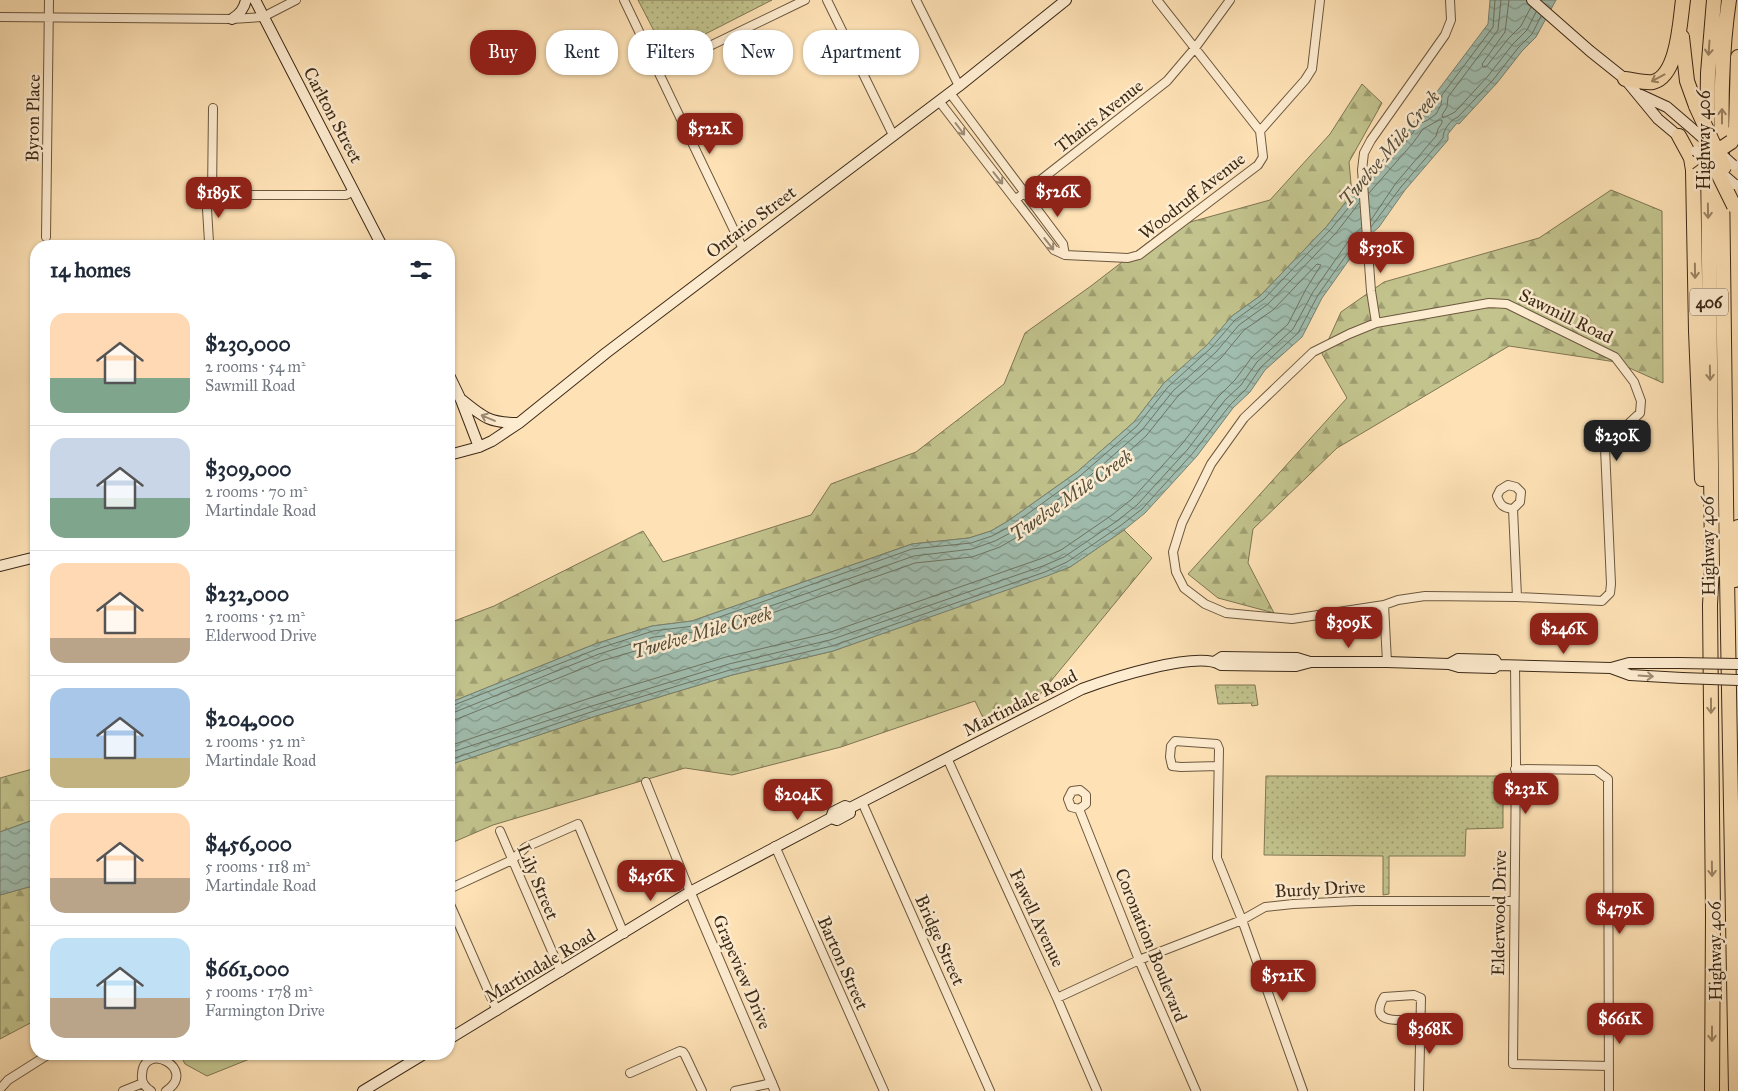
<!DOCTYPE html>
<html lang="en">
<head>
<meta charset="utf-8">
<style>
  body { margin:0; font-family:"IM FELL Great Primer",serif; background:#f6f6f7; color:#1f2937; height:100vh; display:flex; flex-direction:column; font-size:19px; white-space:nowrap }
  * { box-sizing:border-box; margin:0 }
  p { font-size:16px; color:#747a83 }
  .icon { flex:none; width:28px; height:28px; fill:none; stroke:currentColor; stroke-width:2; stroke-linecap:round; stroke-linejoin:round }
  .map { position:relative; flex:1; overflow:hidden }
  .drawer { position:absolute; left:30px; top:240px; width:425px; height:820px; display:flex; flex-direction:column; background:#fff; border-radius:20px; box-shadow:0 1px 4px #0004 }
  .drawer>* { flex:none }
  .top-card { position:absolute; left:470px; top:30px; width:475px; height:45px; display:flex; gap:10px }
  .price { position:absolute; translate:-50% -42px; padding:0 11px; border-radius:10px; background:#8f2418; color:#fff; font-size:16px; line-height:32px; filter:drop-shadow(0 1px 2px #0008) }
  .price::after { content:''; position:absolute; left:50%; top:30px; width:15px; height:11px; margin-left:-8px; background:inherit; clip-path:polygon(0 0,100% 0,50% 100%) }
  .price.selected { background:#222; color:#fff }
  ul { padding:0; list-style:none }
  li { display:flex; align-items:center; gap:15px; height:125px; padding:0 20px }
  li+li { border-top:1px solid #e0e1e3 }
  li span { display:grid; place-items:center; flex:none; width:140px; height:100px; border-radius:15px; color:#555 }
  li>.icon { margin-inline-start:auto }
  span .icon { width:60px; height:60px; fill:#fffc; stroke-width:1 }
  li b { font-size:21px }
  h2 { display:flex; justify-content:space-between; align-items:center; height:60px; padding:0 20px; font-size:21px }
  .pill { padding:0 18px; border-radius:20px; background:#fff; box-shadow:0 1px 4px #0004; font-size:18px; line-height:45px }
  .pill.selected { background:#8f2418; color:#fff }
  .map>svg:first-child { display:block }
</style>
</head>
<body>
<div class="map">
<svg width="1738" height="1091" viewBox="0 0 1738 1091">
  <defs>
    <pattern id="forest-firs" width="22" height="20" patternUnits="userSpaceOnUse" patternTransform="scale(1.25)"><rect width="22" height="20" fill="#c2c38d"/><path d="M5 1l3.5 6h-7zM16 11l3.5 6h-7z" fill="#9f9f72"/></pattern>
    <pattern id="park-dots" width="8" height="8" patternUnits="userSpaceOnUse" patternTransform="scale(1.25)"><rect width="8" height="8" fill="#c2c38d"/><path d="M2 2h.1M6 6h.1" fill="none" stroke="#9f9f72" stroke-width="1.8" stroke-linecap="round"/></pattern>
    <pattern id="water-waves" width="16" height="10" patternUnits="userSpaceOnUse" patternTransform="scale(1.25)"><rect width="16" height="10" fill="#a0bdaf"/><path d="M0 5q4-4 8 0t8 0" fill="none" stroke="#849a8d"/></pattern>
  </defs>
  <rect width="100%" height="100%" fill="#fee2b6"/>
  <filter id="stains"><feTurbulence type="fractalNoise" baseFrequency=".004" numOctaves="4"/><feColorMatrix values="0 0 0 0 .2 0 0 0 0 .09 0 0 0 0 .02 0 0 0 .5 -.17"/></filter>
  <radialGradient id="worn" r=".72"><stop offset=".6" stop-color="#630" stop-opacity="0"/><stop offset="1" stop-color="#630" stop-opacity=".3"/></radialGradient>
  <path fill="#c2c38d" stroke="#7f7652" d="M180,1054H262L207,1076L185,1064Z"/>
  <path fill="url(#forest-firs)" stroke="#7f7652" d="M1362,84L1382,103L1349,162L1352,194L1327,226L1260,296L1232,316L1208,345L1164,383L1134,422L1077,472L1008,521L991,531L969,538L912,544L692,621L652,626L595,644L449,703V623L494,606L643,531L663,562L811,515L831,484L916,452L1004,384L1025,333L1091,286L1165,229L1270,200L1330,134Z
    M1611,190L1662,211L1663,383L1616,362L1509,346L1337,448L1253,529L1248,563L1274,613L1218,598L1188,574L1347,398L1322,354L1341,312L1384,282L1539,238Z
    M1124,530L1152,558L1037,698L986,724L975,701L841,747L732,775L685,768L493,825L449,844V765L596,716L732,675L833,651L1070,567Z
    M36,768V819L0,832V778Z
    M36,885V1020L0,1039V895Z"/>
  <path fill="url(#park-dots)" stroke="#7f7652" d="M638,0H772L666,54Z
    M1255,685L1258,705L1252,706L1251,703L1218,704L1215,685Z
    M1266,776H1503V828L1466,829L1465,856H1389V894L1383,895V856L1264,855Z"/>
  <path fill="url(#water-waves)" stroke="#788272" d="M1490,0H1556L1536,37L1522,51L1497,83L1459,124L1457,123L1448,134V140L1405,190L1379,227L1361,243L1322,298L1302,337L1265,370L1250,392L1233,408L1197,456L1145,513L1124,530L1070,567L1047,576L833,651L732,675L596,716L449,765V703L595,644L652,626L692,621L912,544L969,538L991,531L1008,521L1077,472L1134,422L1164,383L1207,345L1232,316L1260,296L1327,226L1352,194L1405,136L1415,120L1432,111L1436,103V93L1488,24Z
    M36,819V885L0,895V832Z"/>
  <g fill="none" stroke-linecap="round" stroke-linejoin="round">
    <path stroke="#6e7463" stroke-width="1" d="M1501,0L1498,30L1448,97L1447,107L1442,115L1443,118L1455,112L1488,76L1513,44L1527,30L1536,12
      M1509,0L1505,32L1482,64L1483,67H1486L1508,39L1521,26L1531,7
      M1368,184L1408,139L1419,124L1428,120L1436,114L1441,105L1442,95L1493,27L1495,0
      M1369,193L1413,143L1423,129L1439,120H1442V123L1438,129L1436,136L1396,183L1371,220
      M1371,227L1401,187L1443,138C1443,130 1450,120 1458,117L1493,80L1518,48L1532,34L1541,16
      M449,707L597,649L653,631L694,626L912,549L971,543L992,536L1011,526L1080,476L1137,426L1168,387L1211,348L1235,320L1264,299L1331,229L1359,195
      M449,713L455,712L599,654L654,637L696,632L914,556L972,549L995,541L1014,531L1084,481L1142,430L1173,391L1216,352L1239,325L1268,304L1336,233L1359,203
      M449,721L457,719L601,661L656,645L698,639L915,563L972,557L1000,547L1019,536L1089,487L1146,436L1178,396L1221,358L1244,330L1273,310L1317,264L1321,265L1306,289L1288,324L1252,357L1235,380L1218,397L1182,444L1132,499L1112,515L1061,550L1040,559L828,633L726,657L590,698L449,746
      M449,753L592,706L729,664L830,640L1043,566L1064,557L1117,521L1137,505L1188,449L1225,400L1241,385L1257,362L1293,329L1313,292L1352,236L1361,228
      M449,760L594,711L730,670L832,646L1045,572L1067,562L1120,526L1142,509L1193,453L1230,405L1246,389L1261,367L1298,333L1318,295L1357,240L1362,236"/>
    <defs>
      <path id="minor" d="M624,0L743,249
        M827,0L893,135
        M916,0L959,86
        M0,17L232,19L263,17L296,0
        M658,71L805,0
        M950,93L1063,244L1065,255
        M939,101L1054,250L1065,255L1128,258L1139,255L1258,165L1263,157L1260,131L1157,0
        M1260,131L1305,80L1312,69L1320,0
        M212,195H346L354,191
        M1015,200L1167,81L1195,48L1230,0
        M46,237L49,0
        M211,246L209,242L207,209L212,195L213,108
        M1489,303L1507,304L1615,357L1634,382L1641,401L1640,413L1609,442L1605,448L1611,584L1610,593L1602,601L1517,597L1425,596L1398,600L1384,605L1292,619L1226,613L1205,604L1184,588L1176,572L1173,552L1182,523L1211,464L1244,418L1313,352L1349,334L1376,323Z
        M1376,323L1371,291L1362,170L1364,153L1371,140L1445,35L1451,20L1450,0
        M1513,509C1503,508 1500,505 1497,496L1500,490L1508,485L1516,487L1521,492L1520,502L1513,509L1517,597
        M1384,605L1387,662
        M1515,665L1516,762L1513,1064L1609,1066
        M947,758L1057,998L1097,1091
        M1218,766L1181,767L1172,766L1170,757L1171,746L1175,741L1217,744L1219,749L1217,858L1242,920L1303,1091
        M1515,769L1596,770L1608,779L1609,1091
        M646,782L690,892
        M1080,790L1086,795V804L1079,809L1071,807L1068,799L1072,791Z
        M862,802L990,1091
        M1079,809L1139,960L1196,1091
        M500,831L561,972
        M775,846L884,1091
        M449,889L512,860L526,847L578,824L624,934
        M449,902L497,1011
        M1057,998L1139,960L1242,920L1265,907L1293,904L1355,901H1514
        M630,1073L680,1051L683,1052L685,1055L702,1091
        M0,1089L8,1080L49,1054
        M123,1091L143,1083
        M151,1091C145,1087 141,1082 142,1075C143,1040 199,1069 166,1091
        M735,1091L772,1083
        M1419,1091L1421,998L1414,995L1384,997C1367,1026 1403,1020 1419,1019"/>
      <path id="tertiary" d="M690,892L775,1091"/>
      <path id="secondary" d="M255,0L382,246
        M1532,0L1590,51L1625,79L1658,119L1683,140
        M232,19C240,14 244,9 246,0
        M1641,95L1667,107L1695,131
        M449,375L461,400L479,447
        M462,400C484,418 490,423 518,423
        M449,455L479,447L492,441L519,423L606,353L743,249L959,86L1066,0
        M0,566L36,557
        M1216,661L1222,657L1297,658L1310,662
        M1449,664L1458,659L1495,660L1498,665
        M1611,668L1630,675L1682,678
        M831,818L833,812L845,806L850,808L1082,689C1109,679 1198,650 1221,665L1296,666L1311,662H1387L1449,664L1459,667L1494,668L1498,665L1611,668L1629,663H1679
        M449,1039L690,892L831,818L837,820L850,813V808
        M363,1091L424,1054"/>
      <path id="motorway" d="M1682,37L1687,81L1696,106
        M1625,79C1634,80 1644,83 1653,82C1678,76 1680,21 1683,0
        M1707,133L1708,73L1714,0
        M1679,136L1691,158L1693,170L1696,331L1702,479
        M1731,142L1736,128L1738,57
        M1708,157L1712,567L1710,605L1713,915L1712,1091
        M1722,159C1721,106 1721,53 1729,0
        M1722,180L1727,576L1736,1091
        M1735,580L1738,527"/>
    </defs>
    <use href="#minor" stroke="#6c583f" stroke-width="10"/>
    <use href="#tertiary" stroke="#6c583f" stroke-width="11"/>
    <use href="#secondary" stroke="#3c2a17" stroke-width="12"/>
    <use href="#motorway" stroke="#3c2a17" stroke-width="16"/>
    <use href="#minor" stroke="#feecd0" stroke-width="8"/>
    <use href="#tertiary" stroke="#feecd0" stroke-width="9"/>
    <use href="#secondary" stroke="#feecd0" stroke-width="10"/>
    <use href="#motorway" stroke="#fee2b6" stroke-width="14"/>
    <defs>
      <path id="secondary-bridge" d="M1695,131L1733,165
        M1696,151L1734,184
        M1679,663L1738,664
        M1682,678L1738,680"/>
      <path id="motorway-bridge" d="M1696,106L1724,167H1708L1697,175
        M1731,142L1722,148L1706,149L1734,206"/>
    </defs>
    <use href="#secondary-bridge" stroke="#3c2a17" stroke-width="12" stroke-linecap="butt"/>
    <use href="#motorway-bridge" stroke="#3c2a17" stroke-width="16" stroke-linecap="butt"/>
    <use href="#secondary-bridge" stroke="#feecd0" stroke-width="10"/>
    <use href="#motorway-bridge" stroke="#fee2b6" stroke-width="14"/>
  </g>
  <defs><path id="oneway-shaft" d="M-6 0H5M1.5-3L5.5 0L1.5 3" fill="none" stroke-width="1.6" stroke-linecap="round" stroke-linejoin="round" transform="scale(1.25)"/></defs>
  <g stroke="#9d8666">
    <use href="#oneway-shaft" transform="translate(1709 48) rotate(94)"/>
    <use href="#oneway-shaft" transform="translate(1658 78) rotate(152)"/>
    <use href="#oneway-shaft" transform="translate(1722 116) rotate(-90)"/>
    <use href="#oneway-shaft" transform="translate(1708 211) rotate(89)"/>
    <use href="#oneway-shaft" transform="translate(1695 271) rotate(89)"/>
    <use href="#oneway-shaft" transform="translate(1710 373) rotate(89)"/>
    <use href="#oneway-shaft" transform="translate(1711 706) rotate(90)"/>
    <use href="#oneway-shaft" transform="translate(1712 869) rotate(89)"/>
    <use href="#oneway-shaft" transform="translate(1712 1034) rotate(90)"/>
  </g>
  <g stroke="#9d8b74">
    <use href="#oneway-shaft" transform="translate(960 129) rotate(53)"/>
    <use href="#oneway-shaft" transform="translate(998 178) rotate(52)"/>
    <use href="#oneway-shaft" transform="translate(1049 244) rotate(52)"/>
    <use href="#oneway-shaft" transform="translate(488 418) rotate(-157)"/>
    <use href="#oneway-shaft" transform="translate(1646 676) rotate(4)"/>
  </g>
  <g text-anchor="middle" stroke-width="5" stroke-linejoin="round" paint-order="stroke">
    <rect fill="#feecd0" stroke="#76644e" stroke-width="1" x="1690" y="288.5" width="38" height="27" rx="4"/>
    <g font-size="16" font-weight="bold" fill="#3c2a17">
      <text x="1709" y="308">406</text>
    </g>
    <g font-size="18" fill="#3c2a17" stroke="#feecd0">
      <text transform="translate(333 115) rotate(62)" y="6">Carlton Street</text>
      <text transform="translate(1099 116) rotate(-38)" y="6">Thairs Avenue</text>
      <text transform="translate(33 118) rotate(-89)" y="6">Byron Place</text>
      <text transform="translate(1704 140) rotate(-90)" y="6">Highway 406</text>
      <text transform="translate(1192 196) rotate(-38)" y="6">Woodruff Avenue</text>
      <text transform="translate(751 222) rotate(-37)" y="6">Ontario Street</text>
      <text transform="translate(1566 316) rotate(26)" y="6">Sawmill Road</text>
      <text transform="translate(1708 546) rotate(-91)" y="6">Highway 406</text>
      <text transform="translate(1020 703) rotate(-27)" y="6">Martindale Road</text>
      <text transform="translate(538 882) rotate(67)" y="6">Lily Street</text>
      <text transform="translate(1320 889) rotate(-3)" y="6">Burdy Drive</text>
      <text transform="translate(1499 913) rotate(-89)" y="6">Elderwood Drive</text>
      <text transform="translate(1037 918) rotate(65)" y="6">Fawell Avenue</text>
      <text transform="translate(940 940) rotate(66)" y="6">Bridge Street</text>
      <text transform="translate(1151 945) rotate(68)" y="6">Coronation Boulevard</text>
      <text transform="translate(1715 951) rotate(-91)" y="6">Highway 406</text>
      <text transform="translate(843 963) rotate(66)" y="6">Barton Street</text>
      <text transform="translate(540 966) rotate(-31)" y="6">Martindale Road</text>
      <text transform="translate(742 972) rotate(67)" y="6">Grapeview Drive</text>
    </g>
    <g font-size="19" font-style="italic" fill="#554f3d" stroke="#feecd0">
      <text transform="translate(1389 148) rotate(-50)" y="7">Twelve Mile Creek</text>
      <text transform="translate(1071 495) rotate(-35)" y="7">Twelve Mile Creek</text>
      <text transform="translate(702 632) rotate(-16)" y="7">Twelve Mile Creek</text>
    </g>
  </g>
  <rect width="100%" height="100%" filter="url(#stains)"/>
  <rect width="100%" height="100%" fill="url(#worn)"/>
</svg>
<b class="price" style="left:710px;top:155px">$522K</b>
<b class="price" style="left:1058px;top:218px">$526K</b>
<b class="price" style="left:219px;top:219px">$189K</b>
<b class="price" style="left:1381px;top:274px">$530K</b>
<b class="price selected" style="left:1617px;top:462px">$230K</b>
<b class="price" style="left:1349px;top:649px">$309K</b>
<b class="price" style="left:1564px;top:655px">$246K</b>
<b class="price" style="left:1526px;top:815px">$232K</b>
<b class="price" style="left:798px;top:821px">$204K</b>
<b class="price" style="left:651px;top:902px">$456K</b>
<b class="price" style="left:1620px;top:935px">$479K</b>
<b class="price" style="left:1283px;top:1002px">$521K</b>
<b class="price" style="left:1620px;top:1045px">$661K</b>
<b class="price" style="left:1430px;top:1055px">$368K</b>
<div class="top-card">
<a class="pill selected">Buy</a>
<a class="pill">Rent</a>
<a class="pill">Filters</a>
<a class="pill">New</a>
<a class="pill">Apartment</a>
</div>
<section class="drawer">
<h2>14 homes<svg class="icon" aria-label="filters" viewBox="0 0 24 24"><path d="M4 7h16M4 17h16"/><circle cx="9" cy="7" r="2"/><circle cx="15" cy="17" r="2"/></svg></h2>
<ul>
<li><span style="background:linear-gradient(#ffd9b3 65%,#7fa58c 0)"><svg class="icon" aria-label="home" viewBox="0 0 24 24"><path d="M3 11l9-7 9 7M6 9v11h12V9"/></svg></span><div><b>$230,000</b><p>2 rooms · 54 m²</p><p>Sawmill Road</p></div></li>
<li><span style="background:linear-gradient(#c9d6e8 60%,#7fa58c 0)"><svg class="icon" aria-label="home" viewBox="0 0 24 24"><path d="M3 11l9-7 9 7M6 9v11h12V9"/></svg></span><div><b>$309,000</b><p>2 rooms · 70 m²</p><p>Martindale Road</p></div></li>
<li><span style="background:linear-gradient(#ffd9b3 75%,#b9a48a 0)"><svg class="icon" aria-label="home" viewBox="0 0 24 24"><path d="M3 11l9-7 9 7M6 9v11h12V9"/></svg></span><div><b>$232,000</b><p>2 rooms · 52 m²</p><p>Elderwood Drive</p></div></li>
<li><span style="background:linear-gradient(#a9c7e8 70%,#c2b280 0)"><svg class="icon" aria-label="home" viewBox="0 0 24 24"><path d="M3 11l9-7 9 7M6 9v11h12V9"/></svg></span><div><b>$204,000</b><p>2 rooms · 52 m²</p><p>Martindale Road</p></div></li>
<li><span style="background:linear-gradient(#ffd9b3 65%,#b9a48a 0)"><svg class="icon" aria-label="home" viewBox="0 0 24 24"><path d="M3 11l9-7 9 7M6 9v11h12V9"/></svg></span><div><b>$456,000</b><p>5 rooms · 118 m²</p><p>Martindale Road</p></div></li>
<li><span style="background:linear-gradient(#bfe0f5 60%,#b9a48a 0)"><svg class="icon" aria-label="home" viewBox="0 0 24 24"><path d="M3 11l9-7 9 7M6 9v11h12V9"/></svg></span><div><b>$661,000</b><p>5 rooms · 178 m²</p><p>Farmington Drive</p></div></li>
</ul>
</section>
</div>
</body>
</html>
